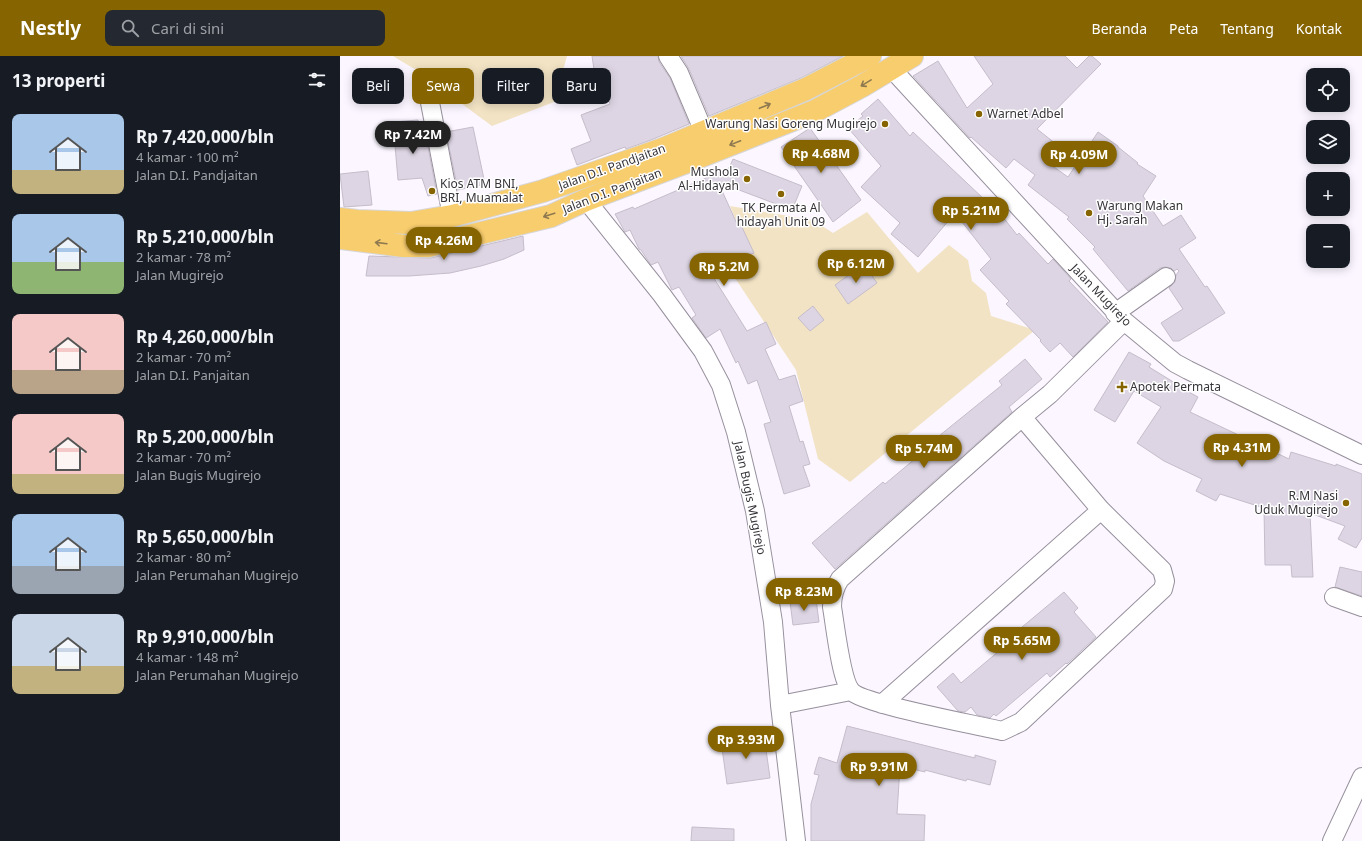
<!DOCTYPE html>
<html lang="id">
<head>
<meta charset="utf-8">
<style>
  body { margin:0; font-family:"Noto Sans",sans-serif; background:#242831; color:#f1f3f6; height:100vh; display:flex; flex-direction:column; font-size:15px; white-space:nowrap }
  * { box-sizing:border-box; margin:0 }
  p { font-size:13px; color:#9ea1a6 }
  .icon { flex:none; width:22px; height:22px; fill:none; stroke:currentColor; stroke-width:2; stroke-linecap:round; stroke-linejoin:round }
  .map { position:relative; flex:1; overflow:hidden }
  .sheet { display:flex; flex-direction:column; background:#171b24; width:340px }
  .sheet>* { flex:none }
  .guide { position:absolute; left:12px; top:12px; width:380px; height:36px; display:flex; gap:8px }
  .buttons { position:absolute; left:966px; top:12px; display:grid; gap:8px }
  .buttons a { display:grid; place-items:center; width:44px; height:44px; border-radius:8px; background:#171b24; box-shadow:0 2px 10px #0003; font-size:20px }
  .price { position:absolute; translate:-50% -34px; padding:0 9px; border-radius:14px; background:#866400; color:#fff; font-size:13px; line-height:26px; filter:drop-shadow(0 1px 2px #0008) }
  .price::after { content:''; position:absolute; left:50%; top:24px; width:12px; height:9px; margin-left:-6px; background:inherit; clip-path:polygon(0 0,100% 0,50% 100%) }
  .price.current { background:#222; color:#fff }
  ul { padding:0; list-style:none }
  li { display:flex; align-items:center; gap:12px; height:100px; padding:0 12px }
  li span { display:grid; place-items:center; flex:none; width:112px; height:80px; border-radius:8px; color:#555 }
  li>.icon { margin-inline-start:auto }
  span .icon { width:48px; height:48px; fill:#fffc; stroke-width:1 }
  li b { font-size:17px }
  h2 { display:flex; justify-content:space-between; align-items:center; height:48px; padding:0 12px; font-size:17px }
  .chip { padding:0 14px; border-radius:8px; background:#171b24; box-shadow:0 2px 10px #0003; font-size:14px; line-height:36px }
  .chip.current { background:#866400; color:#fff }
  header { display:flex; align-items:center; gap:24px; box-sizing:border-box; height:56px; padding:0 20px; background:#866400; color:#fff }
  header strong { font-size:19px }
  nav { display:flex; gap:22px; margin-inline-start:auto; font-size:14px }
  .search { width:280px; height:36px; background:#242831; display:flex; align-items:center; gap:10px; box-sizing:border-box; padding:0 14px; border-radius:8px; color:#9ea1a6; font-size:15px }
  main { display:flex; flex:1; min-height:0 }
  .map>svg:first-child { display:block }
</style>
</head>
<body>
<header>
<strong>Nestly</strong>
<div class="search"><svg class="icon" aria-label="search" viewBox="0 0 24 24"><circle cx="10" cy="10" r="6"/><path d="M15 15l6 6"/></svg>Cari di sini</div>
<nav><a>Beranda</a><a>Peta</a><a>Tentang</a><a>Kontak</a></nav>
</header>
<main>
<section class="sheet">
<h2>13 properti<svg class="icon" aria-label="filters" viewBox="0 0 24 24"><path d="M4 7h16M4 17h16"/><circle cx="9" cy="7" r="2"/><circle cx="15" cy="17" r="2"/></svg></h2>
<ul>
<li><span style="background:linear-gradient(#a9c7e8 70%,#c2b280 0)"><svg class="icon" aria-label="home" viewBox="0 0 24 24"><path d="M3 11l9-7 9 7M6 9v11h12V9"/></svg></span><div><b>Rp 7,420,000/bln</b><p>4 kamar · 100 m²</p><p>Jalan D.I. Pandjaitan</p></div></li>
<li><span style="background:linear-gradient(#a9c7e8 60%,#8fb573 0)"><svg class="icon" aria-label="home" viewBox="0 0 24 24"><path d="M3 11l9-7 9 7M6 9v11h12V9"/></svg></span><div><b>Rp 5,210,000/bln</b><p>2 kamar · 78 m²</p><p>Jalan Mugirejo</p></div></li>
<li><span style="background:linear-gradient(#f6c9c9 70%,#b9a48a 0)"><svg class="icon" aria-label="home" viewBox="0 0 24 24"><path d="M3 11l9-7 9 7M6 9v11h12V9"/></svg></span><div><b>Rp 4,260,000/bln</b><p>2 kamar · 70 m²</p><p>Jalan D.I. Panjaitan</p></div></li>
<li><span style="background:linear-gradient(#f6c9c9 75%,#c2b280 0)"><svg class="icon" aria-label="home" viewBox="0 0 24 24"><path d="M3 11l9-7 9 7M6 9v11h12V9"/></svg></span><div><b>Rp 5,200,000/bln</b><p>2 kamar · 70 m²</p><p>Jalan Bugis Mugirejo</p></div></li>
<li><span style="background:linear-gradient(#a9c7e8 65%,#9aa5b1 0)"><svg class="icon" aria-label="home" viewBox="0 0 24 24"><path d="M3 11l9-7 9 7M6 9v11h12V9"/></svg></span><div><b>Rp 5,650,000/bln</b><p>2 kamar · 80 m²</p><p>Jalan Perumahan Mugirejo</p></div></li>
<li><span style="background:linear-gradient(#c9d6e8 65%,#c2b280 0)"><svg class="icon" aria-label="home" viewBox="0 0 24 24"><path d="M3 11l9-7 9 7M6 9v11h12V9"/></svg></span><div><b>Rp 9,910,000/bln</b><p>4 kamar · 148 m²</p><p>Jalan Perumahan Mugirejo</p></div></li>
</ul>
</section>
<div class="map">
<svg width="1022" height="785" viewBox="0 0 1022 785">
  <rect width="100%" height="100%" fill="#fbf6ff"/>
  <path fill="#f2e3c4" d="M53,0H227L214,46L152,70L76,14Z
    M390,150L473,164L493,177L527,156L578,217L609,189L628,204L632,225L646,237L651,260L695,274L510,426L478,403L456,314L395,222L413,205Z"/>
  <path fill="#ddd5e3" stroke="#c5bdca" d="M252,0H318L319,6L330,22L349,68L311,84L286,93L285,91L237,109L231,93L251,85L241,59L270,48L259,19L255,20Z
    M341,0H503L461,22L369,60L349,13Z
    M634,0H725L737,12L749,0H752L761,8L697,73L716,88L704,104L728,121L758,76L778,90V91L798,107L797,108L816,120L803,140L823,170L841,159L856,182L839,193L865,231L867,230L885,257L839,285H833L821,267L843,253L829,232L835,226L836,219L839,215L837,213L834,215L831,212L825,211L820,212L788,235L753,193L755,191L727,163L729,161L688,129L695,119L674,103L666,112L631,81L630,82L573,20L598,5L627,52L653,28Z
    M538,43L570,80L573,76L646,145L649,143L677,179L679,177L708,208L713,203L731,223L729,225L768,266L733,301L720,287L710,296L700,285L701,284L666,248L669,245L640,214L651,203L615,157L578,201L551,178L560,167L521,131L541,110L508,72L523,60L521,58Z
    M78,64L80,82L86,81L97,138L88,140L82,122L58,124L53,66Z
    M133,71L145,128L118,134L106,76Z
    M470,72L521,144L493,166L441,91Z
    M393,103L462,130L452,154L378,126L398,170L401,169L414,197L370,216L407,275L426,266L436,288L425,293L439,324L455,319L463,345L449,350L460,386L463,385L470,408L463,410L470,430L444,438L424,368L431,366L417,324L408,328L398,305L396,307L380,273L366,282L352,262L356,259L339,231L332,234L318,206L311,209L301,194L299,193L290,174L285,176L275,158L293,151L294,153L389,112Z
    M28,115L32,149L4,151L0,118Z
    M183,180L184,194L164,203L141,210L110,217L69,220H26L29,200L91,202Z
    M524,208L537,227L508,248L495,229Z
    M473,250L484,264L470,275L458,262Z
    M789,296L811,308L809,311L835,327L834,328L858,341L850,356L949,403L951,396L996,410V408L1022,418V482L1016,492L998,483L1005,470L970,457L973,521H952L951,509H925L924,452L880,438L876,445L856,435L862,423L824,405L797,387L821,351L794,335L775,366L754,354Z
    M685,303L702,323L669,351L672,356L495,513L472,487L543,426L545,428L595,386L594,384L662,329L659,325Z
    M1000,511L1022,516V540L995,531Z
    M724,536L738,552L734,556L756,581L727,608L726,607L710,621L707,617L656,660L654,658L650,662L637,659L631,651L625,656L618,655L597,631L613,617L621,627L659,595L657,592Z
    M476,543L479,566L453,569L450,546Z
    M507,670L635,702V699L656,705L650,729L627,723L626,725L585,714V716L560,710L557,758L585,759L584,785H471V748L479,719L474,718L479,701L497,707Z
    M424,679L430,722L387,728L381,685Z
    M352,771L394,773V785H351Z"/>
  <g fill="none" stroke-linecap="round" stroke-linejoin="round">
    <defs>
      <path id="minor" d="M328,0L339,17L364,76
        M551,12L784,265L835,307L848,314L1022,399
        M86,26L112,160
        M246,144L322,239L363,295L381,329L396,376L415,455L433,566L440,649L456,785
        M775,257L826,221
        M682,361L761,454L822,514L825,525L823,533L681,666L662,675C638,669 522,648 511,635C501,624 495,568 492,551C492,540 494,532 500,523L682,361L710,338L784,265
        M994,541L1022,551
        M542,648L761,454
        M440,649L511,635
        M992,785L1022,721"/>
      <path id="highway" d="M0,163L17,165L71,167L112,160L203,135L323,93L466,33L530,0
        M0,182L64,190H88L211,160L246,144L344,107L475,55L522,30L572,0"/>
    </defs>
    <use href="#minor" stroke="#97909d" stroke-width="20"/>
    <use href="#highway" stroke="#d7d6d7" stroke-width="24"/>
    <use href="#minor" stroke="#fff" stroke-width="18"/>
    <use href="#highway" stroke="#f8cd6d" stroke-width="22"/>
  </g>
  <defs><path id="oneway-shaft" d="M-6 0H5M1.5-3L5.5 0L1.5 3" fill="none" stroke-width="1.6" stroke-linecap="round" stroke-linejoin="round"/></defs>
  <g stroke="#8e7950">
    <use href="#oneway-shaft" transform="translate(526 27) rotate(149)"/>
    <use href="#oneway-shaft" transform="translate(425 50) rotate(-23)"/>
    <use href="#oneway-shaft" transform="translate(395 87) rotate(158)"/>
    <use href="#oneway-shaft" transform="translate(209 159) rotate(162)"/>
    <use href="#oneway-shaft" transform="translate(41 187) rotate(-173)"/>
  </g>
  <g fill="#866400" stroke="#fff" stroke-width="1.5">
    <circle cx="639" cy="58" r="4"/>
    <circle cx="545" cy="68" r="4"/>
    <circle cx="407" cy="123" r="4"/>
    <circle cx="92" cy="135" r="4"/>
    <circle cx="441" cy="138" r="4"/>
    <circle cx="749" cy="157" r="4"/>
    <path d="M780 325h4v4h4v4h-4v4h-4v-4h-4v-4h4z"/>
    <circle cx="1006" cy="447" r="4"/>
  </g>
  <g text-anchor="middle" stroke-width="3" stroke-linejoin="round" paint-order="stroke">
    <g font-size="12" fill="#373439" stroke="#fff" text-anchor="start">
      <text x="647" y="62">Warnet Adbel</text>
      <text x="537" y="72" text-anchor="end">Warung Nasi Goreng Mugirejo</text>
      <text x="399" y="120" text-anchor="end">Mushola<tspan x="399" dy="14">Al-Hidayah</tspan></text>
      <text x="100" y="132">Kios ATM BNI,<tspan x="100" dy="14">BRI, Muamalat</tspan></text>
      <text x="757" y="154">Warung Makan<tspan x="757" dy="14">Hj. Sarah</tspan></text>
      <text x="441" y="156" text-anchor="middle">TK Permata Al<tspan x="441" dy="14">hidayah Unit 09</tspan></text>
      <text x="790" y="335">Apotek Permata</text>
      <text x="998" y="444" text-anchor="end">R.M Nasi<tspan x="998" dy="14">Uduk Mugirejo</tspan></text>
    </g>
    <g font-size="12" fill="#373439" stroke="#fff">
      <text transform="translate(272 111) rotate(-20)" y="4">Jalan D.I. Pandjaitan</text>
      <text transform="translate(272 135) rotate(-21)" y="4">Jalan D.I. Panjaitan</text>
      <text transform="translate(761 239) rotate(46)" y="4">Jalan Mugirejo</text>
      <text transform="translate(410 442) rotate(78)" y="4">Jalan Bugis Mugirejo</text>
    </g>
  </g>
</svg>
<div class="buttons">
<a><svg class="icon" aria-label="locate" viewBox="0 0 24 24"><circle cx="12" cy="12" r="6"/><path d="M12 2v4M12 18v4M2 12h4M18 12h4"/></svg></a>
<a><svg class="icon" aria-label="layers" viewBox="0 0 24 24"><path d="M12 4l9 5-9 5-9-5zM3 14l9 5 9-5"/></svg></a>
<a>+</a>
<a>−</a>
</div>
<b class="price current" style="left:73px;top:99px">Rp 7.42M</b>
<b class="price" style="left:481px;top:118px">Rp 4.68M</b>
<b class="price" style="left:739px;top:119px">Rp 4.09M</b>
<b class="price" style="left:631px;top:175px">Rp 5.21M</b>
<b class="price" style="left:104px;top:205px">Rp 4.26M</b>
<b class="price" style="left:516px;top:228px">Rp 6.12M</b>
<b class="price" style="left:384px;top:231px">Rp 5.2M</b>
<b class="price" style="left:902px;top:412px">Rp 4.31M</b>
<b class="price" style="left:584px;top:413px">Rp 5.74M</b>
<b class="price" style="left:464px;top:556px">Rp 8.23M</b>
<b class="price" style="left:682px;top:605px">Rp 5.65M</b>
<b class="price" style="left:406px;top:704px">Rp 3.93M</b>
<b class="price" style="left:539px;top:731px">Rp 9.91M</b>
<div class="guide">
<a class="chip">Beli</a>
<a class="chip current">Sewa</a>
<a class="chip">Filter</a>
<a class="chip">Baru</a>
</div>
</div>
</main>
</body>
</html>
